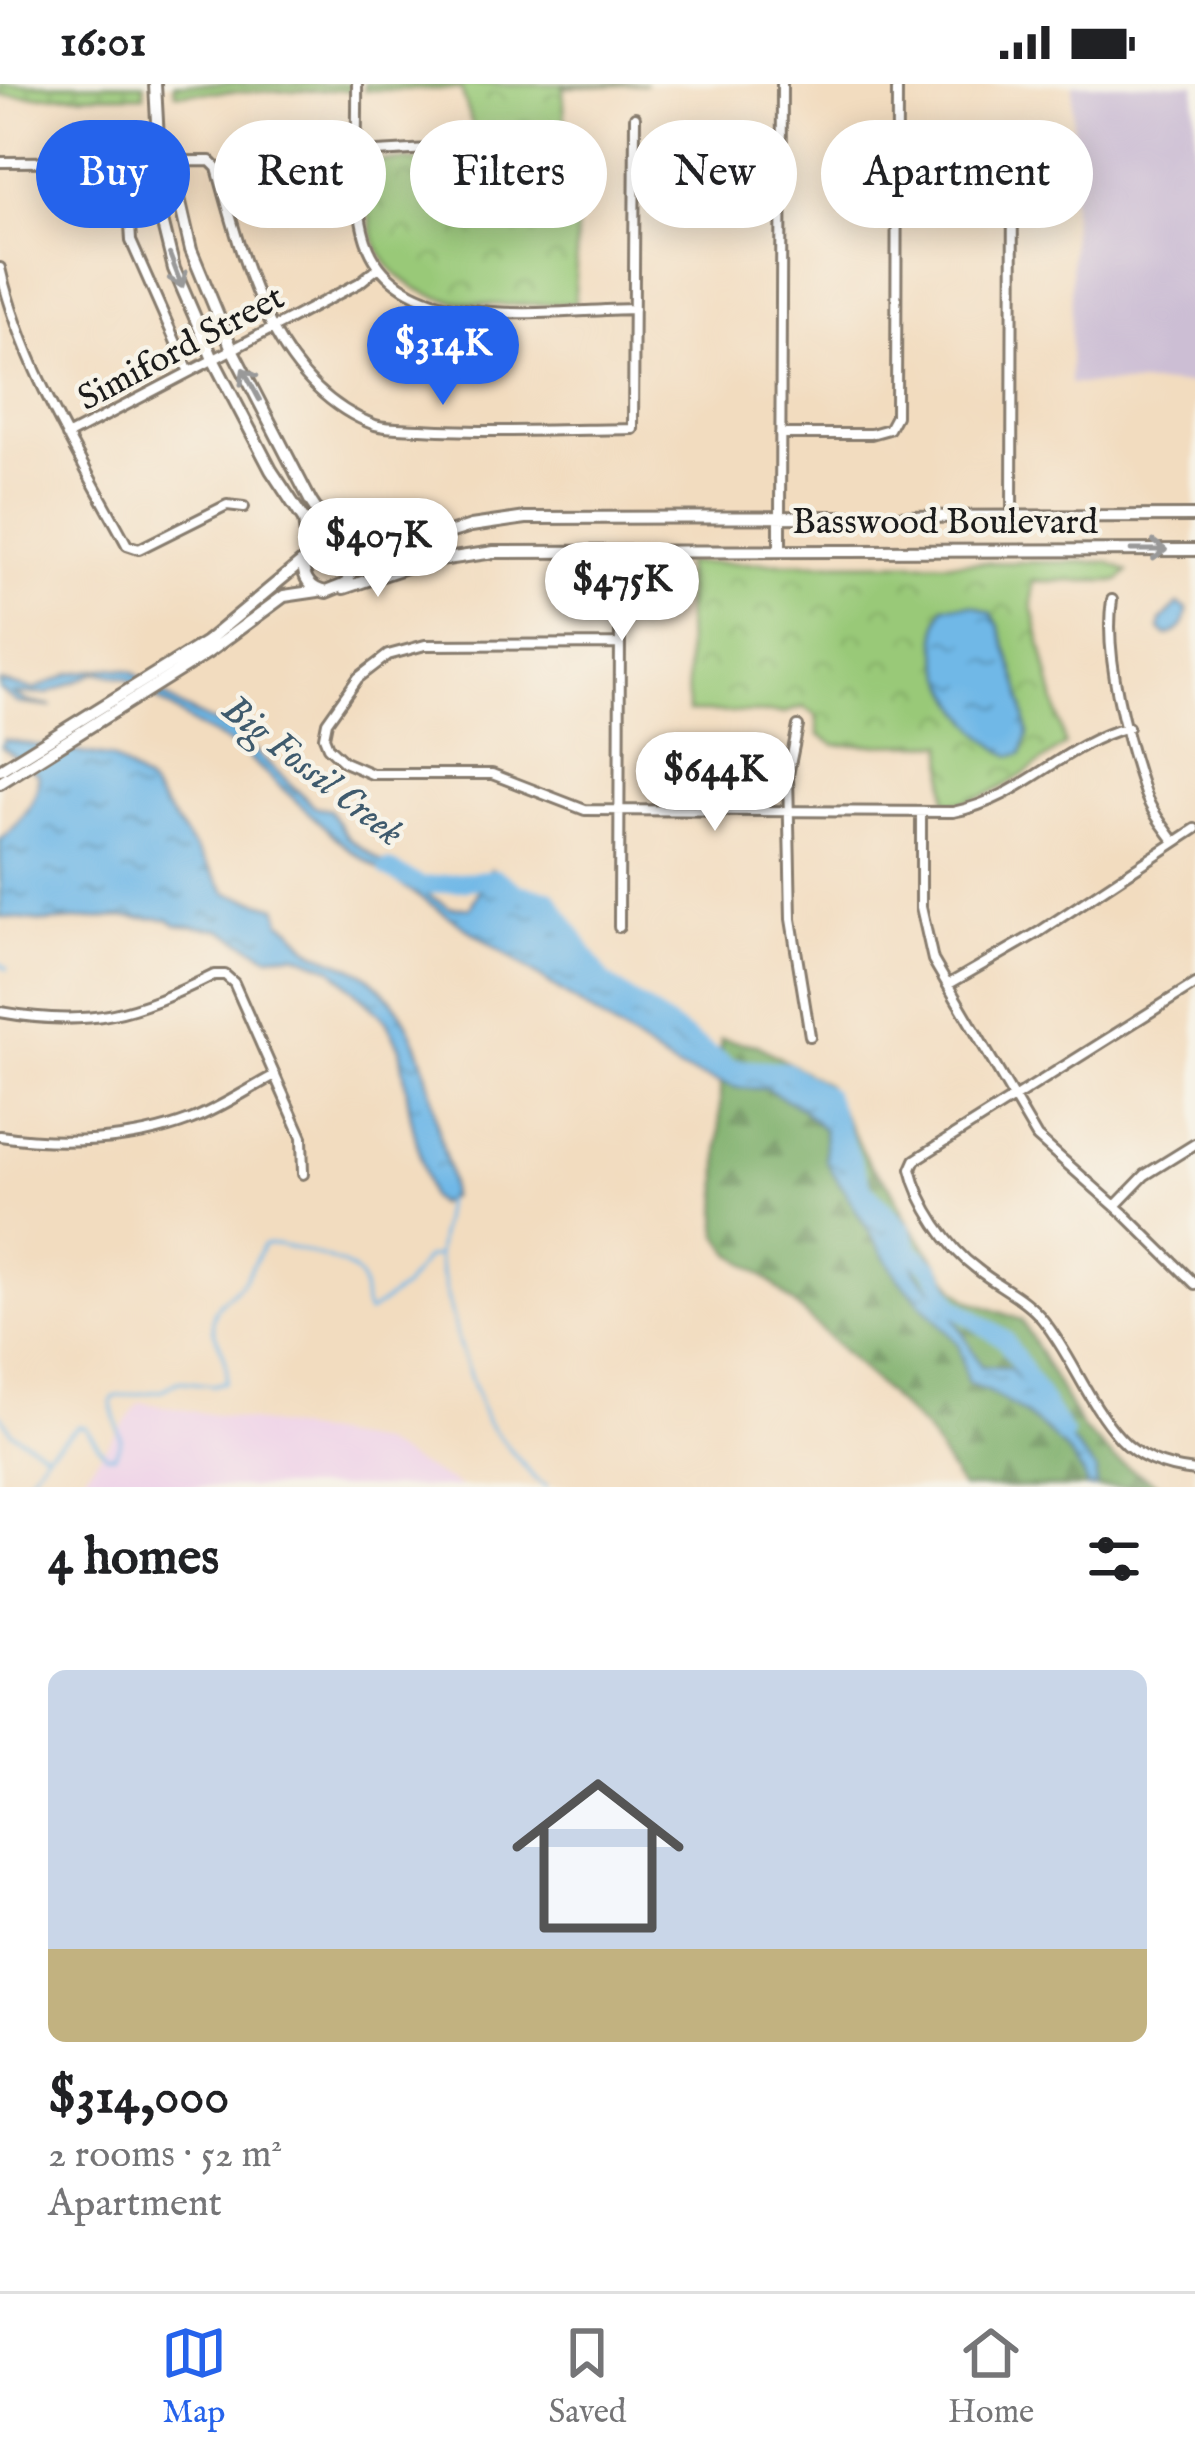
<!DOCTYPE html>
<html lang="en">
<head>
<meta charset="utf-8">
<style>
  body { margin:0; font-family:"IM FELL English",serif; background:#f6f6f6; color:#202124; height:100vh; display:flex; flex-direction:column; font-size:45px; white-space:nowrap }
  * { box-sizing:border-box; margin:0 }
  p { font-size:39px; color:#757577 }
  .icon { flex:none; width:66px; height:66px; fill:none; stroke:currentColor; stroke-width:2; stroke-linecap:round; stroke-linejoin:round }
  .map { position:relative; height:1403px; overflow:hidden }
  .side { display:flex; flex-direction:column; background:#fff; flex:1 }
  .side>* { flex:none }
  .hud { position:absolute; left:36px; top:36px; width:1125px; height:108px; display:flex; gap:24px }
  .price { position:absolute; translate:-50% -102px; padding:0 27px; border-radius:42px; background:#fff; color:#222; font-size:39px; line-height:78px; filter:drop-shadow(0 3px 6px #0008) }
  .price::after { content:''; position:absolute; left:50%; top:72px; width:36px; height:27px; margin-left:-18px; background:inherit; clip-path:polygon(0 0,100% 0,50% 100%) }
  .price.current { background:#2563eb; color:#fff }
  ul { padding:0; list-style:none }
  li { display:grid; align-content:center; gap:24px; height:636px; padding:0 48px }
  li+li { border-top:3px solid #e0e0e0 }
  li span { display:grid; place-items:center; height:372px; border-radius:18px; color:#555 }
  li>.icon { margin-inline-start:auto }
  span .icon { width:216px; height:216px; fill:#fffc; stroke-width:1 }
  li b { font-size:51px }
  h2 { display:flex; justify-content:space-between; align-items:center; height:144px; padding:0 48px; font-size:51px }
  .tag { padding:0 42px; border-radius:54px; background:#fff; box-shadow:0 6px 30px #0003; font-size:42px; line-height:108px }
  .tag.current { background:#2563eb; color:#fff }
  .status { display:flex; justify-content:space-between; align-items:center; height:84px; padding:0 60px; background:#fff; direction:ltr }
  .status svg { height:33px; fill:currentColor }
  .dock { display:flex; justify-content:space-around; align-items:center; height:168px; border-top:3px solid #e0e0e0; background:#fff; font-size:33px; color:#757577 }
  .dock a { display:grid; justify-items:center; gap:6px }
  .dock .current { color:#2563eb }
  .map>svg:first-child { display:block }
</style>
</head>
<body>
<div class="status"><b>16:01</b><svg viewBox="0 0 49 12"><path d="M0 12V9h3v3zM5 12V6h3v6zM10 12V3h3v9zM15 12V0h3v12zM26 1h20v11H26zM47 4h2v5h-2z"/></svg></div>
<div class="map">
<svg width="1195" height="1403" viewBox="0 0 1195 1403">
  <defs>
    <pattern id="grass-dots" width="8" height="8" patternUnits="userSpaceOnUse" patternTransform="scale(3)"><rect width="8" height="8" fill="#99c978"/><path d="M2 2h.1M6 6h.1" fill="none" stroke="#83ac67" stroke-width="1.8" stroke-linecap="round"/></pattern>
    <pattern id="forest-firs" width="22" height="20" patternUnits="userSpaceOnUse" patternTransform="scale(3)"><rect width="22" height="20" fill="#7aad68"/><path d="M5 1l3.5 6h-7zM16 11l3.5 6h-7z" fill="#638c55"/></pattern>
    <pattern id="park-crowns" width="20" height="18" patternUnits="userSpaceOnUse" patternTransform="scale(3)"><rect width="20" height="18" fill="#99c978"/><path d="M2 6a3 3 0 1 1 6 0M12 15a3 3 0 1 1 6 0" fill="none" stroke="#83ac67"/></pattern>
    <pattern id="water-ripples" width="26" height="14" patternUnits="userSpaceOnUse" patternTransform="scale(3)"><rect width="26" height="14" fill="#70b8e7"/><path d="M2 4q2-2 4 0t4 0M15 11q2-2 4 0t4 0" fill="none" stroke="#5b95ba"/></pattern>
  </defs>
  <rect width="100%" height="100%" fill="#f7f3e8"/>
  <filter id="ink" filterUnits="userSpaceOnUse"><feTurbulence type="fractalNoise" baseFrequency=".00833" numOctaves="2"/><feDisplacementMap in="SourceGraphic" scale="24" xChannelSelector="R" yChannelSelector="G"/><feConvolveMatrix kernelMatrix="1 2 1 2 8 2 1 2 1" color-interpolation-filters="sRGB"/></filter>
  <filter id="wash" filterUnits="userSpaceOnUse"><feTurbulence type="fractalNoise" baseFrequency=".004" numOctaves="4" result="noise"/><feDisplacementMap in="SourceGraphic" scale="48" xChannelSelector="R" yChannelSelector="G"/><feGaussianBlur stdDeviation="2.7" result="paint"/><feColorMatrix in="noise" values="0 0 0 0 0 0 0 0 0 0 0 0 0 0 0 0 0 1.4 0 .05"/><feComposite in="paint" operator="in"/></filter>
  <g filter="url(#wash)">
    <rect width="100%" height="100%" fill="#f2dcbf"/>
    <path fill="#eed0e8" d="M140,1318L378,1359L461,1403H75Z"/>
    <path fill="#ccbed4" d="M1073,0H1195V300H1070Z"/>
    <path fill="url(#grass-dots)" stroke="#5a724a" stroke-width="3" d="M0,0H144V11L0,12Z"/>
    <path fill="url(#forest-firs)" stroke="#4b6442" stroke-width="3" d="M721,955L757,961L827,1001L870,1081L889,1101L909,1140L956,1205L968,1216L1021,1236L1083,1345L1116,1376L1159,1401L1180,1403H961L926,1347L772,1199L731,1169L718,1150Z"/>
    <path fill="url(#park-crowns)" stroke="#5a724a" stroke-width="3" d="M174,0H351V6L175,9Z
      M364,0H647L563,3L565,39L578,87L575,219C512,219 416,236 380,168C365,141 368,107 367,77H439L457,99L490,96L461,5L364,6Z
      M1109,478L1128,488L1118,497H1033L1032,521L1065,661C1027,687 994,718 946,719L944,660L835,661L819,651L816,631L804,623L784,629L688,628L685,479Z"/>
    <path fill="url(#water-ripples)" stroke="#466a82" stroke-width="3" d="M1178,520L1187,525C1186,541 1181,547 1167,552L1160,545L1161,537Z
      M973,521L991,529L999,542L1020,605L1028,650L1022,670L1011,672C967,651 918,569 944,522Z
      M112,584L132,587L178,621L238,651L315,723L330,726L348,754L426,810L451,824H470L491,785L502,791L521,819L544,817L550,830L612,904L677,959L734,992L773,991L822,1013L860,1106L902,1156L917,1189L947,1220L981,1282L1010,1284L1096,1386V1403H1087C1076,1359 1008,1315 967,1298L959,1261L898,1194L826,1077L824,1046L801,1024L767,1005L737,1004L677,985L350,766L238,664L194,640L128,595L97,588L47,610H12L29,618L53,623L17,619L0,606V598L34,606L72,589Z
      M4,656L112,674L148,700L227,809L277,823L281,838C295,844 297,854 308,863C324,876 350,879 367,892C414,928 428,985 437,1040C441,1065 453,1087 450,1113L438,1120L430,1113L411,1034L400,964L386,936L331,884L296,870L268,872L220,845L177,841L168,835L119,833L45,838L0,833V756C18,742 41,714 38,690L2,663Z"/>
    <g fill="none" stroke-linecap="round" stroke-linejoin="round">
      <path stroke="#70b8e7" stroke-width="3" d="M0,879L7,885
        M445,1116L437,1172L459,1261L486,1337L534,1394L547,1403
        M0,1330L11,1348L44,1367
        M22,1403L47,1368L78,1342L85,1343L106,1371H115L121,1355L111,1318L114,1313L161,1307L178,1297L213,1301L225,1298C233,1270 209,1254 213,1233C217,1214 234,1210 244,1196C251,1186 257,1173 263,1161C281,1158 346,1177 358,1191C367,1202 361,1217 368,1229L403,1204L426,1174L436,1172"/>
      <path stroke="#70b8e7" stroke-width="18" d="M388,785L423,802L496,794L518,809L549,815L603,898L730,984L786,987L826,1011L864,1106L903,1146L910,1166L932,1185L952,1221L1005,1256L1064,1351"/>
    </g>
  </g>
  <g filter="url(#ink)">
    <g fill="none" stroke-linecap="round" stroke-linejoin="round">
      <defs>
        <path id="street" d="M357,0C358,46 352,114 366,157C398,253 554,226 634,225
          M897,58L994,56L1009,60L1013,66L1012,432
          M359,69L447,64L472,73
          M126,75L131,157L189,288
          M0,78L210,77L217,84C243,178 273,303 375,341C388,345 406,344 421,345C491,349 563,346 633,345L635,33
          M0,184C23,283 79,372 127,461L139,465L227,421L244,423
          M780,350H871L889,345L896,332L897,0
          M67,352L359,199L379,183
          M780,432L782,0
          M624,468C640,488 635,518 620,538L617,479Z
          M1112,516C1103,571 1127,657 1145,710C1152,728 1164,743 1175,758
          M620,560L425,561L388,571L358,594L327,638L324,653L328,663L344,678L372,690H492L585,726L953,728C1024,714 1060,662 1128,643
          M798,642L788,691L791,835L810,952
          M921,728V823L933,876L1037,1053L1124,1130L1195,1200
          M619,843L620,538
          M949,900L1039,848L1195,745
          M1195,900L915,1076L911,1085C919,1120 948,1164 977,1185C999,1203 1025,1213 1043,1236C1072,1272 1088,1319 1120,1354C1139,1375 1167,1384 1195,1387
          M0,928C91,944 133,931 214,891H225L234,899L302,1053L303,1090
          M0,1052C60,1061 132,1058 190,1036C219,1025 247,1006 275,991
          M1115,1122L1145,1091L1195,1060"/>
        <path id="secondary" d="M155,0L159,75L152,96L174,185L213,275L271,386L304,436L308,466
          M159,75L174,92L191,166L232,265L311,418L339,460
          M780,432V467
          M345,466L352,486L346,500L326,508C310,505 302,493 304,477L320,460L331,459L345,466L380,471L471,442L526,434L1195,432
          M344,504L419,479L494,468L1195,466
          M0,686L206,558L303,477
          M0,699L207,569L284,512L318,507"/>
      </defs>
      <use href="#street" stroke="#877c6e" stroke-width="14"/>
      <use href="#secondary" stroke="#877c6e" stroke-width="16"/>
      <use href="#street" stroke="#fff" stroke-width="8"/>
      <use href="#secondary" stroke="#fff" stroke-width="10"/>
    </g>
    <defs><path id="oneway-shaft" d="M-6 0H5M1.5-3L5.5 0L1.5 3" fill="none" stroke-width="1.6" stroke-linecap="round" stroke-linejoin="round" transform="scale(3)"/></defs>
    <g stroke="#999">
      <use href="#oneway-shaft" transform="translate(176 187) rotate(69)"/>
      <use href="#oneway-shaft" transform="translate(251 300) rotate(-118)"/>
      <use href="#oneway-shaft" transform="translate(1149 466)"/>
    </g>
  </g>
  <g text-anchor="middle" stroke-width="9" stroke-linejoin="round" paint-order="stroke">
    <g font-size="36" fill="#1c1c1c" stroke="#f7f3e8">
      <text transform="translate(180 262) rotate(-28)" y="13">Simiford Street</text>
      <text x="945" y="449">Basswood Boulevard</text>
    </g>
    <g font-size="39" font-style="italic" fill="#3e5a6d" stroke="#f7f3e8">
      <text transform="translate(314 685) rotate(38)" y="14">Big Fossil Creek</text>
    </g>
  </g>
</svg>
<b class="price current" style="left:443px;top:324px">$314K</b>
<b class="price" style="left:378px;top:516px">$407K</b>
<b class="price" style="left:622px;top:560px">$475K</b>
<b class="price" style="left:715px;top:750px">$644K</b>
<div class="hud">
<a class="tag current">Buy</a>
<a class="tag">Rent</a>
<a class="tag">Filters</a>
<a class="tag">New</a>
<a class="tag">Apartment</a>
</div>
</div>
<section class="side">
<h2>4 homes<svg class="icon" aria-label="filters" viewBox="0 0 24 24"><path d="M4 7h16M4 17h16"/><circle cx="9" cy="7" r="2"/><circle cx="15" cy="17" r="2"/></svg></h2>
<ul>
<li><span style="background:linear-gradient(#c9d6e8 75%,#c2b280 0)"><svg class="icon" aria-label="home" viewBox="0 0 24 24"><path d="M3 11l9-7 9 7M6 9v11h12V9"/></svg></span><div><b>$314,000</b><p>2 rooms · 52 m²</p><p>Apartment</p></div></li>
</ul>
</section>
<nav class="dock">
<a class="current"><svg class="icon" aria-label="map" viewBox="0 0 24 24"><path d="M3 6l6-2 6 2 6-2v14l-6 2-6-2-6 2zM9 4v14M15 6v14"/></svg>Map</a>
<a><svg class="icon" aria-label="saved" viewBox="0 0 24 24"><path d="M7 4h10v16l-5-4-5 4z"/></svg>Saved</a>
<a><svg class="icon" aria-label="home" viewBox="0 0 24 24"><path d="M3 11l9-7 9 7M6 9v11h12V9"/></svg>Home</a>
</nav>
</body>
</html>
